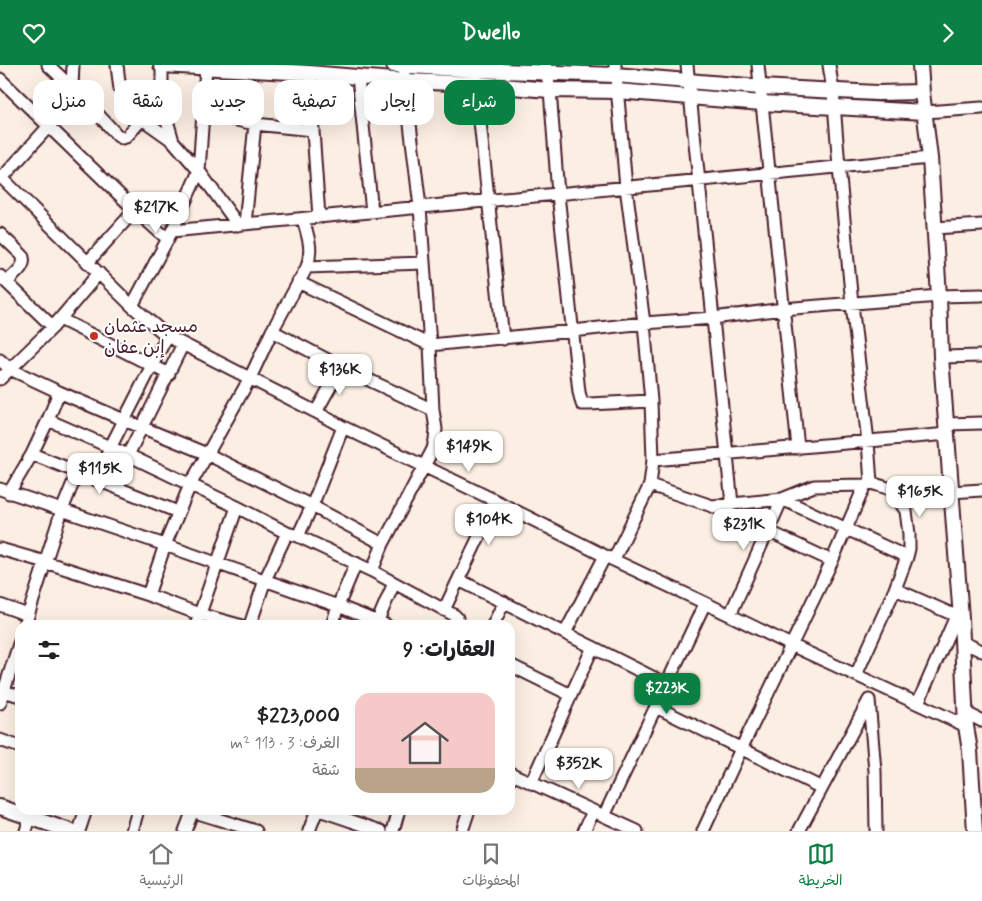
<!DOCTYPE html>
<html lang="ar">
<head>
<meta charset="utf-8">
<style>
  body { margin:0; font-family:Mynerve,"Playpen Sans Arabic",sans-serif; background:#f6f6f6; color:#202124; direction:rtl; height:100vh; display:flex; flex-direction:column; font-size:19px; white-space:nowrap }
  * { box-sizing:border-box; margin:0 }
  p { font-size:16px; color:#757577 }
  .icon { flex:none; width:28px; height:28px; fill:none; stroke:currentColor; stroke-width:2; stroke-linecap:round; stroke-linejoin:round }
  .map { position:relative; flex:1; overflow:hidden; direction:ltr }
  .details { position:absolute; left:15px; top:555px; width:500px; height:195px; display:flex; flex-direction:column; background:#fff; border-radius:15px; box-shadow:0 5px 20px #0002; direction:rtl }
  .details>* { flex:none }
  .guide { position:absolute; left:15px; top:15px; width:500px; height:45px; direction:rtl; display:flex; gap:10px }
  .price { position:absolute; translate:-50% -42px; padding:0 11px; border-radius:10px; background:#fff; color:#222; font-size:16px; line-height:32px; filter:drop-shadow(0 1px 2px #0008) }
  .price::after { content:''; position:absolute; left:50%; top:30px; width:15px; height:11px; margin-left:-8px; background:inherit; clip-path:polygon(0 0,100% 0,50% 100%) }
  .price.active { background:#0b8043; color:#fff }
  ul { padding:0; list-style:none }
  li { display:flex; align-items:center; gap:15px; height:125px; padding:0 20px }
  li+li { border-top:1px solid #e0e0e0 }
  li span { display:grid; place-items:center; flex:none; width:140px; height:100px; border-radius:15px; color:#555 }
  li>.icon { margin-inline-start:auto }
  span .icon { width:60px; height:60px; fill:#fffc; stroke-width:1 }
  li b { font-size:21px }
  h2 { display:flex; justify-content:space-between; align-items:center; height:60px; padding:0 20px; font-size:21px }
  .tag { padding:0 18px; border-radius:15px; background:#fff; box-shadow:0 5px 20px #0002; font-size:18px; line-height:45px }
  .tag.active { background:#0b8043; color:#fff }
  header { display:flex; justify-content:space-between; align-items:center; height:65px; padding:0 20px; background:#0b8043; color:#fff; font-size:22px; font-weight:700 }
  .tabs { display:flex; justify-content:space-around; align-items:center; height:70px; border-top:1px solid #e0e0e0; background:#fff; font-size:14px; color:#757577 }
  .tabs a { display:grid; justify-items:center; gap:2px }
  .tabs .active { color:#0b8043 }
  .map>svg:first-child { display:block }
</style>
</head>
<body>
<header><svg class="icon" aria-label="forward" viewBox="0 0 24 24"><path d="M9 5l7 7-7 7"/></svg>Dwello<svg class="icon" aria-label="heart" viewBox="0 0 24 24"><path d="M12 20l-8-8c-3-5 5-10 8-4 3-6 11-1 8 4z"/></svg></header>
<div class="map">
<svg width="982" height="766" viewBox="0 0 982 766">
  <rect width="100%" height="100%" fill="#fbeee2"/>
  <filter id="ink" filterUnits="userSpaceOnUse"><feTurbulence type="fractalNoise" baseFrequency=".02" numOctaves="2"/><feDisplacementMap in="SourceGraphic" scale="10" xChannelSelector="R" yChannelSelector="G"/><feConvolveMatrix kernelMatrix="1 2 1 2 8 2 1 2 1" color-interpolation-filters="sRGB"/></filter>
  <g filter="url(#ink)">
    <g fill="none" stroke-linecap="round" stroke-linejoin="round">
      <defs>
        <path id="minor" d="M48,0L80,30L118,71L122,73L126,72L142,54
          M117,0L120,25L133,44L142,54L173,76L199,106L238,160
          M162,0V38L173,76
          M545,0L550,25L558,129L579,327L582,339H589L651,336
          M687,0L732,439
          M758,0L798,383
          M829,0L833,26L839,102L852,239L868,377L871,418
          M309,8L319,152
          M358,12L372,147
          M0,14L135,145L156,164L168,174
          M476,19L503,274
          M72,22L73,0
          M133,44L162,38
          M925,47L982,43
          M203,48L206,2
          M0,111L132,241L167,271L316,347L343,362L496,436L605,491L705,538L791,580L966,661
          M2,113L49,61L80,30
          M245,159L255,59
          M935,163L982,160
          M172,166L930,93
          M0,169L22,190C28,201 14,209 7,217
          M88,197L135,145
          M307,202L424,198
          M0,211L53,262
          M298,217L430,280L573,266L644,258L713,253L783,244L939,231L982,230
          M132,241L172,166L199,106L203,48L255,59L312,65
          M60,254L169,309
          M272,266L341,302L433,345
          M941,292L982,291
          M0,295L10,304L59,327L124,355L207,389L312,441L383,479
          M0,314L53,262L99,208
          M316,347L341,302
          M48,355L128,390L237,442L287,468L298,471L372,506L454,550L457,553L459,560
          M947,359L982,358
          M32,389L178,447
          M128,390L183,279
          M653,395L948,369
          M96,415L110,383L167,271
          M650,420L712,441L768,466L832,496
          M0,424L165,480L338,541L386,560
          M9,428L32,389L48,355L59,327
          M712,441L782,434L814,421L865,420L871,418L891,424L939,420L951,427L982,425
          M298,471L312,441L343,362
          M0,484L45,497L148,530L199,549L239,560
          M614,494L650,420L653,395L651,336L644,258L626,122L615,0
          M372,506L383,479L433,384L435,375L436,364L433,345L430,280L420,142L404,9
          M459,515L666,619
          M895,524L961,553
          M148,530L165,480L190,420L250,313L272,266L307,202C313,183 308,172 303,154
          M0,540L28,550
          M444,545L496,436
          M730,550L782,434L907,492
          M25,560L62,445L77,408
          M196,560L237,442
          M250,560L265,515L287,468
          M332,560L338,541L356,498
          M376,560L394,518
          M493,560L504,537
          M565,568L605,491
          M962,577L982,586
          M510,600L571,630
          M856,610L895,524L907,492L909,484V469L906,446L891,424
          M0,625L20,631
          M869,635L875,706L876,766
          M0,638L20,576
          M918,638L956,551
          M656,642L822,723
          M966,648L982,656
          M0,675L20,682
          M510,708L637,766
          M531,718L593,582
          M188,745L256,766
          M319,745L381,766
          M604,751L705,538
          M26,766L30,753
          M79,766L86,745
          M132,766L138,745
          M185,766L193,745
          M309,766L317,745
          M393,766L399,745
          M462,766L469,745
          M584,766L593,746
          M703,766L741,684L832,496L865,420
          M799,766L869,635"/>
        <path id="major" d="M161,0L309,8L405,16L476,19L550,25L617,26L762,38L925,47
          M394,0L476,5L615,10L760,22L877,28L922,27
          M920,0L922,27L930,93L939,231L941,292L961,553L966,661L970,686L975,766
          M0,742L70,766"/>
      </defs>
      <use href="#minor" stroke="#4a1f2b" stroke-width="15"/>
      <use href="#major" stroke="#4a1f2b" stroke-width="18"/>
      <use href="#minor" stroke="#fff" stroke-width="11"/>
      <use href="#major" stroke="#fff" stroke-width="14"/>
    </g>
  </g>
  <circle fill="#c8321e" stroke="#fff" stroke-width="2" cx="94" cy="271" r="5"/>
  <g text-anchor="middle" stroke-width="4" stroke-linejoin="round" paint-order="stroke">
    <g font-size="18" fill="#4a1f2b" stroke="#fff" text-anchor="start">
      <text x="104" y="267">مسجد عثمان<tspan x="104" dy="21">إبن عفان</tspan></text>
    </g>
  </g>
</svg>
<b class="price" style="left:156px;top:169px">$217K</b>
<b class="price" style="left:340px;top:331px">$136K</b>
<b class="price" style="left:469px;top:408px">$149K</b>
<b class="price" style="left:100px;top:430px">$115K</b>
<b class="price" style="left:920px;top:453px">$165K</b>
<b class="price" style="left:489px;top:481px">$104K</b>
<b class="price" style="left:744px;top:486px">$231K</b>
<b class="price active" style="left:667px;top:650px">$223K</b>
<b class="price" style="left:579px;top:725px">$352K</b>
<div class="guide">
<a class="tag active">شراء</a>
<a class="tag">إيجار</a>
<a class="tag">تصفية</a>
<a class="tag">جديد</a>
<a class="tag">شقة</a>
<a class="tag">منزل</a>
</div>
<section class="details">
<h2>العقارات: 9<svg class="icon" aria-label="filters" viewBox="0 0 24 24"><path d="M4 7h16M4 17h16"/><circle cx="9" cy="7" r="2"/><circle cx="15" cy="17" r="2"/></svg></h2>
<ul>
<li><span style="background:linear-gradient(#f6c9c9 75%,#b9a48a 0)"><svg class="icon" aria-label="home" viewBox="0 0 24 24"><path d="M3 11l9-7 9 7M6 9v11h12V9"/></svg></span><div><b>$223,000</b><p>الغرف: 3 · 113 m²</p><p>شقة</p></div></li>
</ul>
</section>
</div>
<nav class="tabs">
<a class="active"><svg class="icon" aria-label="map" viewBox="0 0 24 24"><path d="M3 6l6-2 6 2 6-2v14l-6 2-6-2-6 2zM9 4v14M15 6v14"/></svg>الخريطة</a>
<a><svg class="icon" aria-label="saved" viewBox="0 0 24 24"><path d="M7 4h10v16l-5-4-5 4z"/></svg>المحفوظات</a>
<a><svg class="icon" aria-label="home" viewBox="0 0 24 24"><path d="M3 11l9-7 9 7M6 9v11h12V9"/></svg>الرئيسية</a>
</nav>
</body>
</html>
